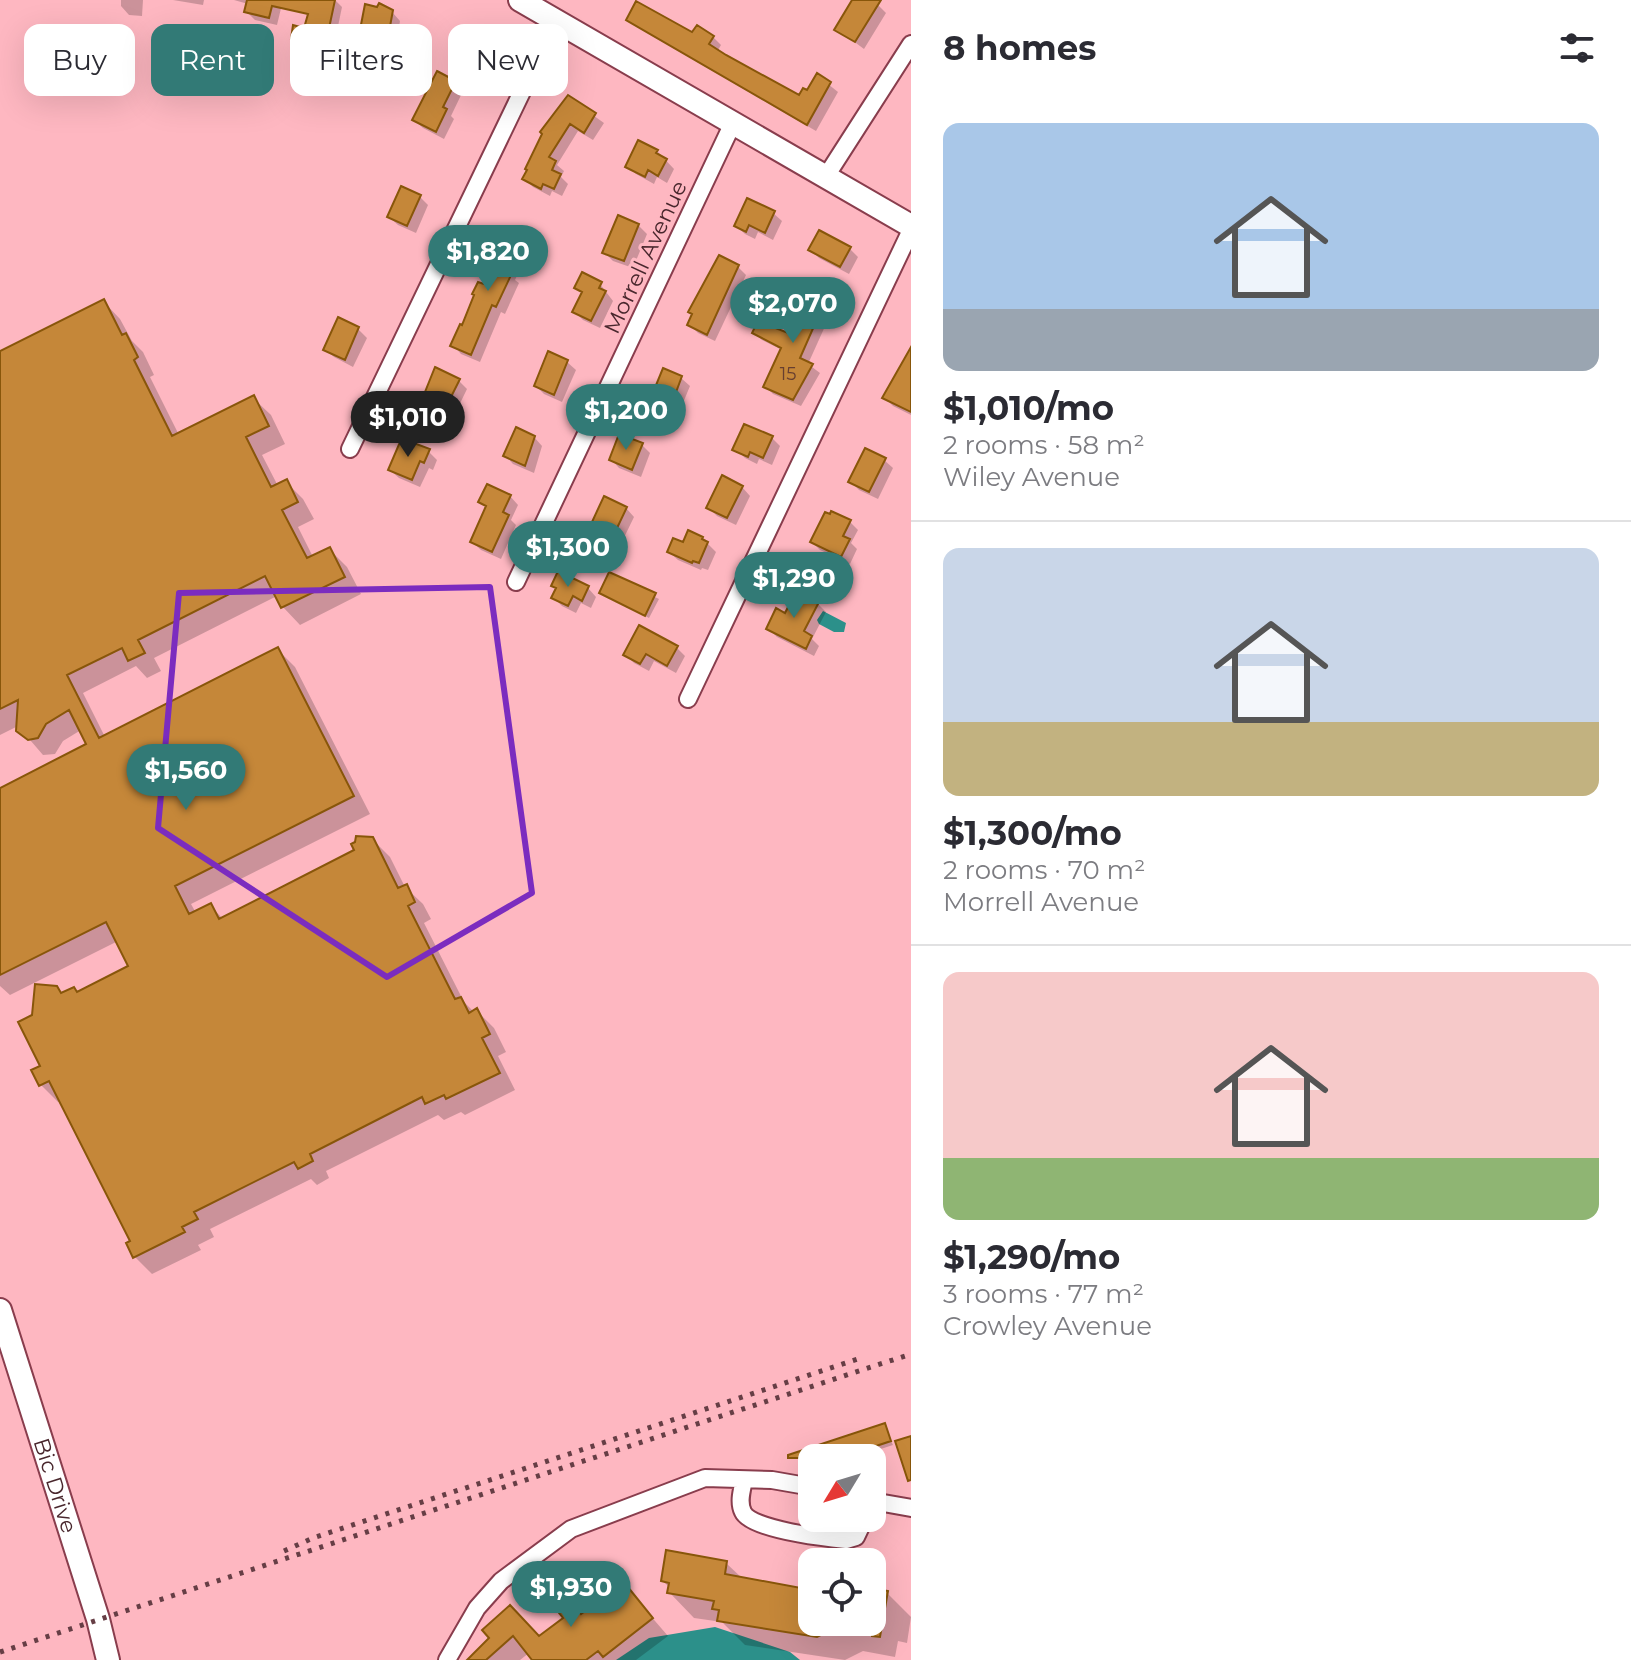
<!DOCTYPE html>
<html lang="en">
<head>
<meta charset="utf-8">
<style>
  body { margin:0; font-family:Montserrat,sans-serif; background:#f2f2f3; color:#2b2b33; height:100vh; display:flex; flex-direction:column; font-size:30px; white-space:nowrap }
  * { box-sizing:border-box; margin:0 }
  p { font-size:26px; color:#7c7c81 }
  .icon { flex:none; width:44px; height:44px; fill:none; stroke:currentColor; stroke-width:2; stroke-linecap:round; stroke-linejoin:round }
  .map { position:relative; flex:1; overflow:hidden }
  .panel { display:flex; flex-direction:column; background:#fff; width:720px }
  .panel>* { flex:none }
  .top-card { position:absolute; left:24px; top:24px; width:760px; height:72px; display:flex; gap:16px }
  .needle { width:52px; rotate:232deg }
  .buttons { position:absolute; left:798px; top:1444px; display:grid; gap:16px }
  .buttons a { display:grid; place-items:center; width:88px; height:88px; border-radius:16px; background:#fff; box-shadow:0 8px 32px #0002; font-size:40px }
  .price { position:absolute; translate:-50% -68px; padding:0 18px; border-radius:28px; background:#327a76; color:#fff; font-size:26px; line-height:52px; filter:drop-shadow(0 2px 4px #0008) }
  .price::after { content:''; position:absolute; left:50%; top:48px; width:24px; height:18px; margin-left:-12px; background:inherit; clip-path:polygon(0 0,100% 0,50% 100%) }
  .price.current { background:#222; color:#fff }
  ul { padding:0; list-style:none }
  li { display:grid; align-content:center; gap:16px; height:424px; padding:0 32px }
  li+li { border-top:2px solid #e1e1e2 }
  li span { display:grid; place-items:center; height:248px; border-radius:16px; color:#555 }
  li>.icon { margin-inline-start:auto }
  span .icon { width:144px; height:144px; fill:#fffc; stroke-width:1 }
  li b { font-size:34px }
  h2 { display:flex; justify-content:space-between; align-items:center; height:96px; padding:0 32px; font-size:34px }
  .pill { padding:0 28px; border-radius:16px; background:#fff; box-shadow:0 8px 32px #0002; font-size:28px; line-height:72px }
  .pill.current { background:#327a76; color:#fff }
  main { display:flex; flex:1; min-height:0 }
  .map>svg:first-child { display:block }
</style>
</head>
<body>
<main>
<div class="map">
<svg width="911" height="1660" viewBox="0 0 911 1660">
  <rect width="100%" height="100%" fill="#feb7c1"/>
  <path fill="#2c908a" d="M823,611L846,623L844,632H834L819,624L817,620Z
    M715,1627L790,1652L800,1660H616L649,1638Z"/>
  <path fill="#0003" d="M121,0H143L142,16L129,15L121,6Z
    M173,0H204L203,5Z
    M234,0H283L277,25L255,20L246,11L248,4Z
    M306,0H335L342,7L336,36L353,40L361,48L359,58L300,45L293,38L306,30L309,17L304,12Z
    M854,0H882L878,5L886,13L864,49L837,29Z
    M378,9L392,12L400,21L397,39L382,36L381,44L370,42L362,34Z
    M629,19L693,35L713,37L721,45L717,52L800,98L808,92L818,76L838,92L816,131L637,27Z
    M455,82L463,91L451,116L454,119L444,139L423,128L414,120Z
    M569,98L604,123L593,140L578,131L557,165L564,171L561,177L568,184L562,196L552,191L550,196L533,187L525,179Z
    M639,142L657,151L674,169L667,183L657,177L654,184L636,174L627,166Z
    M420,197L428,205L416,233L398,225L389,217Z
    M773,213L782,221L773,240L758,232L755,239L745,234L736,226Z
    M638,225L647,234L633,268L613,261L604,252Z
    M523,238L531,246L515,280L519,283L505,314L501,312L480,362L461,354L453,345L485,287Z
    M850,249L858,257L849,274L819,258L811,250Z
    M738,267L746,275L715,341L698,333L690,325Z
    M600,284L613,301L600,328L583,320L574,311L583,294L577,288Z
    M828,294L836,302L808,364L820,373L801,406L773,394L765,386L782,350L762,340L754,333L789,335Z
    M103,301L120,319L132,341L143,352L154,375L150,377L179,435L253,398L271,415L285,444L262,455L278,486L286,482L303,499L314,519L298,527L313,557L329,549L347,567L361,594L300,625L283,607L277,596L154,658L161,671L147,678L136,666L83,693L105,737L278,650L295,667L370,814L191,904L196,913L210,905L223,919L357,851L372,839L390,857L405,887L423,904L431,919L424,923L464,1002L474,1012L477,1011L494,1028L506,1052L498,1056L515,1090L465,1115L461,1112L444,1120L438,1115L326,1171L329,1178L317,1185L311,1179L210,1229L214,1237L198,1245L201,1250L152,1274L135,1257L133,1242L61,1100L58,1102L41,1085L43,1066L34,1016L56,988L63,994L78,993L131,966L118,941L10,995L0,986V790L89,745L81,730L63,741L55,754L43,755L18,726L0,735V353Z
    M339,320L358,329L367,338L353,367L334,357L325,349Z
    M911,352V415L893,406L885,398Z
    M567,362L576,370L562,402L544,394L536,386Z
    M664,371L681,378L690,386L680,410L663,403L654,395Z
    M459,381L467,389L450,424L430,415L421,406Z
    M534,437L542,446L534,473L513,464L505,455Z
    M772,438L780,446L772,465L759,459L757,464L745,458L737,450Z
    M642,445L650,453L641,477L619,468L611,459Z
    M428,451L437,460L433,470L429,468L420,487L399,478L390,470Z
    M884,460L893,468L878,499L859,490L851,482Z
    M742,487L750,496L736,525L717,516L708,507Z
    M510,496L518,505L511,520L516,525L501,559L481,550L472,542L488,508L481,502Z
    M626,508L634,517L617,552L597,543L588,534Z
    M850,522L858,530L851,543L857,549L850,564L820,550L812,542Z
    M702,538L716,552L708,570L702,568L701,570L678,560L669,552Z
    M610,575L659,599L649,618L602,593Z
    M553,585L588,588L596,597L591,608L581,603L576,613L562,606L554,598L557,590Z
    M818,604L826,612L812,639L819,646L814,656L777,637L768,628L786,616Z
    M676,647L685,656L676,673L654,661L649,671L634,663L626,655Z
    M884,1425L893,1445L853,1458H812V1472L808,1473L805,1469L800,1454Z
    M726,1563L743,1579L812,1592V1622H872V1590L887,1593L911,1617L907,1643L898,1641L895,1657L863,1651L845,1660L745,1645L722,1622L694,1618L669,1592L670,1588L663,1581Z
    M623,1584L668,1636L636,1660H535L529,1653L520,1660H470L492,1638L485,1631L540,1638L583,1616Z"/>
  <path fill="#c58739" stroke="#88560a" stroke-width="2" d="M247,0H335L328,33L354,38L352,52L291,39L293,25L304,28L308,14L272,6L269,18L244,12Z
    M852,0H881L855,42L834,30Z
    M636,1L692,32L697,25L714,36L709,44L726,55L799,95L803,88L807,90L817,73L831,82L807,125L626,20Z
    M379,3L393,10L389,32L374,29L373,37L359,35L365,4L377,7Z
    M437,71L456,81L443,107L447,109L436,132L412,120Z
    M568,95L596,113L584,133L570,124L549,157L556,161L552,170L561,174L554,189L543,184L541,189L522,179L527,170L525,169L542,134L540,132Z
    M638,140L658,150L656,153L667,159L658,176L648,170L645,177L625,167Z
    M401,186L421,195L407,226L387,217Z
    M747,198L775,211L765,233L749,225L746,232L734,226Z
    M618,215L639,224L624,261L602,253Z
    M506,227L524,236L508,271L512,273L496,307L492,305L471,355L450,346L460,324L462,325L474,295L472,294L478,282L484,284L497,256L493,254Z
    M819,230L851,247L840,267L808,250Z
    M719,255L739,265L707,335L687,325L692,314L688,312Z
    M582,272L602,282L599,288L606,291L591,321L572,312L582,292L574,288Z
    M811,284L829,292L800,358L813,364L793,400L763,387L781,348L752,333L758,321L788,333Z
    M104,299L122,335L126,333L138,357L134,360L172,436L254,395L269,426L246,437L271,487L287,479L298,502L282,510L307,558L330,547L345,577L281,608L265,576L138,640L145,653L128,661L122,648L67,675L99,738L278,647L354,796L175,886L189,914L211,903L219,919L354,850L351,844L355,842L356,836L373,837L398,888L407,884L415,902L408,906L455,999L461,997L469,1013L477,1008L490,1034L482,1038L500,1073L446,1099L444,1095L425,1104L422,1097L310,1154L313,1161L298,1169L294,1162L194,1212L198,1219L182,1227L185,1232L133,1258L126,1243L130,1241L49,1081L39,1086L31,1070L40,1066L18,1022L32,1015L35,984L57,986L61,993L74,987L77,992L128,966L106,922L0,975V788L86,744L69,710L46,724L38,738L28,740L16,731L18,700L0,709V351Z
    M338,317L359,327L345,360L323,350Z
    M911,347V412L882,398Z
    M548,351L568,360L554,395L534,386Z
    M435,367L460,379L441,417L419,407Z
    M663,368L682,376L672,403L652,395Z
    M744,424L773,436L763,458L750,452L748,457L732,450Z
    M516,427L535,436L525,466L503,456Z
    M619,434L643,443L632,470L609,460Z
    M400,442L409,446L411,442L430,449L424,463L420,461L412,480L388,470Z
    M865,448L886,458L869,492L848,482Z
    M722,475L743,486L727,518L706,508Z
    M487,484L511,495L503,512L509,515L492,552L470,542L486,506L478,502Z
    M604,496L627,507L609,545L586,535Z
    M831,511L851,520L843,536L850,539L841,557L810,542L825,512L830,514Z
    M688,530L703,537L702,539L708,542L699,563L693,561L692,563L667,552L673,538L683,542Z
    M558,571L589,586L582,601L573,596L568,606L551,598L556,588L551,586Z
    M609,572L656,593L645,616L599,593Z
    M796,591L819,602L804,631L812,636L806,649L766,629L776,608L785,613Z
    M639,625L678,646L667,666L646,654L640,664L623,655Z
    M885,1423L891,1441L840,1458H788V1455Z
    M911,1436V1480L908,1481L895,1441Z
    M666,1550L727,1561L725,1574L812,1590V1622H846L817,1637L717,1621L719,1610L712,1609L714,1601L667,1593L669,1583L661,1581Z
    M623,1581L653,1618L603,1657L598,1651L586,1660H532L513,1636L486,1660H467L489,1638L482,1630L510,1605L539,1636L563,1618L559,1613L572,1603L581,1614Z
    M872,1588L888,1591L880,1637L872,1636Z"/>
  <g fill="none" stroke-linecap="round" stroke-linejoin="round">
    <defs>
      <path id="street" d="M825,178L911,44
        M350,449L556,21
        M516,582L732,125
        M688,699L911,230
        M744,1480C742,1490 738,1502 743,1512C751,1530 826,1538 846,1540L856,1537L865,1518
        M872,1501L911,1508
        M447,1660L477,1608L501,1581L571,1529L705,1478L772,1480L812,1487"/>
      <g id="secondary">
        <path d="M520,0L911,226"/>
        <path id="s1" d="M0,1310L98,1619L108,1660"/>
      </g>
    </defs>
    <use href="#street" stroke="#893d4d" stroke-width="20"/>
    <use href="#secondary" stroke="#893d4d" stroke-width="26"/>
    <use href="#street" stroke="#fff" stroke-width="16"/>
    <use href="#secondary" stroke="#fff" stroke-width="22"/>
    <path stroke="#663e45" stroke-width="5" stroke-dasharray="4 8" stroke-linecap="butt" d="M284,1551L313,1538L861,1358
      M0,1652L911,1354"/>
  </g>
  <path fill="none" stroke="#7b2cbf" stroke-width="6" stroke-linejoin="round" d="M490,587L532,893L387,977L158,828L179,593Z"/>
  <g text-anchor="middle" stroke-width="6" stroke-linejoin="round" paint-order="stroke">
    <g font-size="18" fill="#683f30">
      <text x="788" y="380">15</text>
    </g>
    <g font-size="22" fill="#49272d" stroke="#feb7c1">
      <text transform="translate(645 257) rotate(-65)" y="8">Morrell Avenue</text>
      <text dy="8" stroke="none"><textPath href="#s1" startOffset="184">Bic Drive</textPath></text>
    </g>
  </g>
</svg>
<div class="buttons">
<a><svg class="needle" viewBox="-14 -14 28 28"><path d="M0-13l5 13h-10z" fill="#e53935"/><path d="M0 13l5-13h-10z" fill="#7c7c81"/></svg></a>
<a><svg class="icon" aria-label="locate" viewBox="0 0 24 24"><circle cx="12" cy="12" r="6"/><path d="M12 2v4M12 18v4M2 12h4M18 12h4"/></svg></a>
</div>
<b class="price" style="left:488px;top:293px">$1,820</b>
<b class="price" style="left:793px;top:345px">$2,070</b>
<b class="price" style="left:626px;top:452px">$1,200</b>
<b class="price current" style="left:408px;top:459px">$1,010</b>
<b class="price" style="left:568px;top:589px">$1,300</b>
<b class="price" style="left:794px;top:620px">$1,290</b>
<b class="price" style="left:186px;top:812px">$1,560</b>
<b class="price" style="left:571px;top:1629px">$1,930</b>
<div class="top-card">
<a class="pill">Buy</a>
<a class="pill current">Rent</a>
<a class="pill">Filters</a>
<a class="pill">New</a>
</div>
</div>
<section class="panel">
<h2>8 homes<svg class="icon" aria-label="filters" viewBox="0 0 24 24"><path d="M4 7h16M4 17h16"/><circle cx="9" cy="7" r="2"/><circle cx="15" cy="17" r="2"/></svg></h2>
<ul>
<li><span style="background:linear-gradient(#a9c7e8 75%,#9aa5b1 0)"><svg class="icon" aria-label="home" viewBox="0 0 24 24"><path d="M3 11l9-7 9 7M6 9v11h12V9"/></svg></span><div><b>$1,010/mo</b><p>2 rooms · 58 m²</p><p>Wiley Avenue</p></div></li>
<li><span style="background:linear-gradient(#c9d6e8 70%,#c2b280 0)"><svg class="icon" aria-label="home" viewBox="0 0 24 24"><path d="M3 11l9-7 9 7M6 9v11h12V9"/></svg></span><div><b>$1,300/mo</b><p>2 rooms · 70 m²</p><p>Morrell Avenue</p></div></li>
<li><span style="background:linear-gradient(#f6c9c9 75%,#8fb573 0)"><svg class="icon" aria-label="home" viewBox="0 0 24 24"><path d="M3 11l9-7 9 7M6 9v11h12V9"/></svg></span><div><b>$1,290/mo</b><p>3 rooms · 77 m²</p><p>Crowley Avenue</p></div></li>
</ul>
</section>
</main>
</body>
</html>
